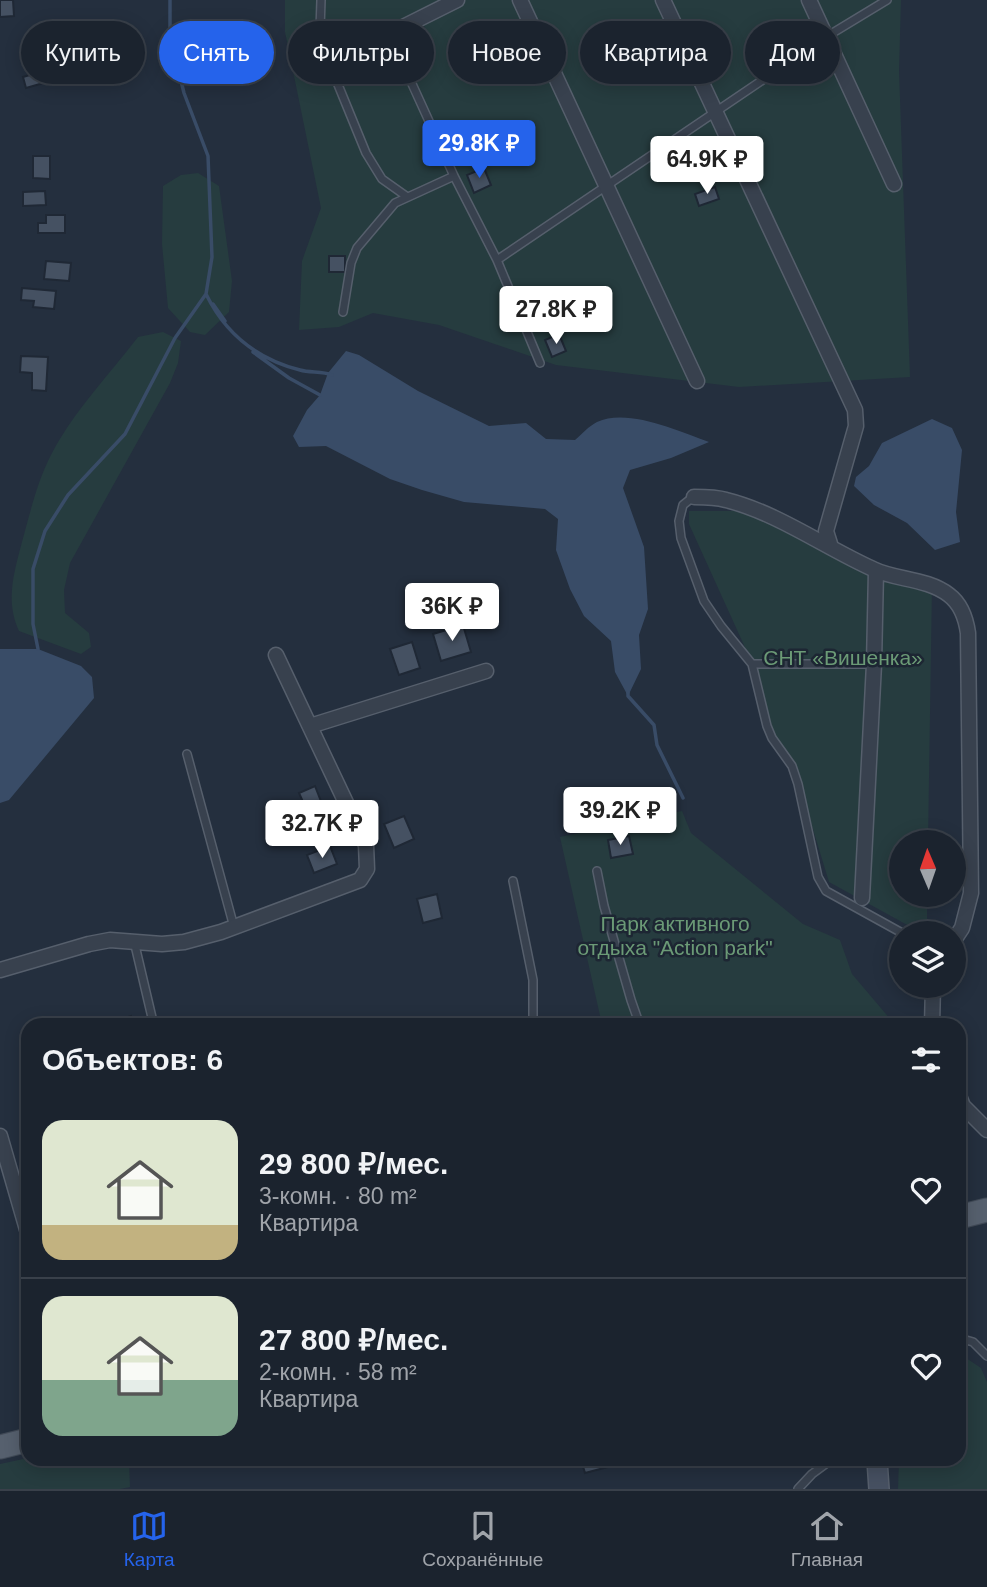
<!DOCTYPE html>
<html lang="ru">
<head>
<meta charset="utf-8">
<style>
  body { margin:0; font-family:Helvetica,sans-serif; background:#282f3a; color:#f1f3f6; height:100vh; display:flex; flex-direction:column; font-size:26px; white-space:nowrap }
  * { box-sizing:border-box; margin:0 }
  p { font-size:23px; color:#a0a4aa }
  .icon { flex:none; width:38px; height:38px; fill:none; stroke:currentColor; stroke-width:2; stroke-linecap:round; stroke-linejoin:round }
  .map { position:relative; flex:1; overflow:hidden }
  .drawer { position:absolute; left:21px; top:1018px; width:945px; height:448px; display:flex; flex-direction:column; background:#1b232e; border-radius:21px; box-shadow:0 4px 18px #0003,0 0 0 2px #39404a }
  .drawer>* { flex:none }
  .hud { position:absolute; left:21px; top:21px; width:945px; height:63px; display:flex; gap:14px }
  .needle { width:46px; rotate:358deg }
  .tools { position:absolute; left:889px; top:830px; display:grid; gap:14px }
  .tools a { display:grid; place-items:center; width:77px; height:77px; border-radius:50%; background:#1b232e; box-shadow:0 4px 18px #0003,0 0 0 2px #39404a; font-size:35px }
  .price { position:absolute; translate:-50% -60px; padding:0 16px; border-radius:7px; background:#fff; color:#222; font-size:23px; line-height:46px; filter:drop-shadow(0 2px 4px #0008) }
  .price::after { content:''; position:absolute; left:50%; top:42px; width:21px; height:16px; margin-left:-10px; background:inherit; clip-path:polygon(0 0,100% 0,50% 100%) }
  .price.current { background:#2563eb; color:#fff }
  ul { padding:0; list-style:none }
  li { display:flex; align-items:center; gap:21px; height:175px; padding:0 21px }
  li+li { border-top:2px solid #39404a }
  li span { display:grid; place-items:center; flex:none; width:196px; height:140px; border-radius:21px; color:#555 }
  li>.icon { margin-inline-start:auto }
  span .icon { width:84px; height:84px; fill:#fffc; stroke-width:1 }
  li b { font-size:30px }
  h2 { display:flex; justify-content:space-between; align-items:center; height:84px; padding:0 21px; font-size:30px }
  .tag { padding:0 24px; border-radius:32px; background:#1b232e; box-shadow:0 4px 18px #0003,0 0 0 2px #39404a; font-size:24px; line-height:63px }
  .tag.current { background:#2563eb; color:#fff }
  .tab-bar { display:flex; justify-content:space-around; align-items:center; height:98px; border-top:2px solid #39404a; background:#1b232e; font-size:19px; color:#a0a4aa }
  .tab-bar a { display:grid; justify-items:center; gap:4px }
  .tab-bar .current { color:#2563eb }
  .map>svg:first-child { display:block }
</style>
</head>
<body>
<div class="map">
<svg width="987" height="1489" viewBox="0 0 987 1489">
  <rect width="100%" height="100%" fill="#242f3e"/>
  <path fill="#263c3f" d="M285,0H901L899,71L910,377L739,387L556,365L439,325L373,313L339,327L299,330L302,261L321,208L285,32Z
    M198,173L219,186L232,281L229,312L205,335L190,332L168,308L162,244L163,186L181,175Z
    M163,332L181,341L178,363L170,383L70,563L64,590L65,613L89,633L91,647L81,654L19,631C5,602 14,572 22,542C30,513 37,482 51,455C73,412 109,375 138,337Z
    M689,511H744L815,546L932,586L928,842H901V894H927V933H922L829,882L805,803L777,742L753,665L689,524Z
    M682,811L691,833L803,924L840,940L852,974L891,1020L892,1025H607L601,1020L560,837Z
    M966,1358L981,1368L987,1382V1489H898L899,1460H959V1364Z
    M28,1458V1460H129L130,1487L120,1489H0V1464Z"/>
  <path fill="#394c67" d="M346,351L359,355L418,391L489,426L526,423L546,439L575,440C582,434 589,426 597,422C628,408 678,431 709,442L671,458L630,470L623,488L644,547L648,609L639,635L641,669L628,696L615,672L611,641L584,616L570,589L556,550L558,519L545,509L464,502L422,490L390,479L326,446L299,447L293,436L307,410L320,395L328,373Z
    M932,419L952,428L962,450L956,512L960,542L935,550L907,523L874,505L854,486L856,477L869,466L882,443Z
    M0,649H38L81,666L92,677L94,698L9,800L0,803Z"/>
  <g fill="none" stroke-linecap="round" stroke-linejoin="round">
    <path stroke="#394c67" stroke-width="3.5" d="M206,294C225,333 257,359 300,370C310,373 322,371 332,375
      M213,304L225,321
      M253,352L289,378L320,395
      M38,649L33,624V569L45,531L68,495L125,434L175,338L206,294L212,257L208,156L184,93L170,36V0
      M628,692V696L654,725L657,745L683,798"/>
  </g>
  <path fill="#455162" stroke="#1f2835" stroke-width="2" d="M0,0H13L14,16L0,17Z
    M422,23L425,32L413,37L410,28Z
    M523,35L532,53L527,56L529,61L522,65L510,41Z
    M48,57L54,80L26,88L23,77L33,74L30,61Z
    M33,156H50V179L33,178Z
    M484,168L491,185L474,193L467,175Z
    M715,187L719,199L699,206L695,194Z
    M45,191L46,205L23,206V192Z
    M46,215H65V233H38V223H46Z
    M329,256H345V272H329Z
    M46,261L71,263L69,281L44,279Z
    M22,288L56,291L54,309L33,307L34,301L21,300Z
    M559,334L566,351L552,357L545,340Z
    M21,356L48,357L46,391L32,390V373L20,372Z
    M463,625L471,652L441,661L433,634Z
    M412,642L420,668L399,675L390,649Z
    M315,786L322,804L307,811L299,793Z
    M404,816L414,839L394,848L384,824Z
    M629,836L633,854L611,858L608,840Z
    M330,846L337,864L314,873L307,855Z
    M437,894L442,918L423,923L417,899Z
    M131,1016L134,1026H116L115,1021Z
    M581,1460H618L619,1464L585,1473Z"/>
  <g fill="none" stroke-linecap="round" stroke-linejoin="round">
    <defs>
      <path id="lane" d="M321,0L320,30L323,48L366,153L382,179L406,196
        M395,31L392,40L454,176L497,260L540,363
        M497,260L826,37L887,0
        M343,312L351,263L357,248L395,203L454,176
        M693,497L683,505L679,521L681,538L704,601L721,626L752,664L767,726L772,738L792,766L798,784L818,877L826,891L902,933
        M752,664H874
        M187,754L234,927
        M597,871L604,906L631,1000L638,1020L646,1026
        M513,881L533,980V1026
        M134,941L154,1026
        M959,1338L973,1342L987,1356
        M798,1489L812,1474L831,1460"/>
      <path id="street" d="M520,0L697,381
        M663,0L855,410L856,426L826,531L831,547
        M809,0L894,184
        M395,31L457,0
        M694,497C704,497 716,497 726,500C778,513 824,547 873,569C895,580 927,578 949,595C961,604 966,619 968,633L971,893L962,928L954,940
        M310,726L486,671
        M862,898L874,664L876,571
        M0,970L89,944L110,940L162,944L184,942L221,932L360,880L367,869L366,845L276,655
        M932,1026L933,985
        M959,1096L963,1106L987,1130
        M0,1136L28,1233"/>
      <path id="secondary" d="M877,1460L879,1489"/>
      <path id="primary" d="M959,1217L987,1210
        M0,1447L28,1440"/>
    </defs>
    <use href="#lane" stroke="#565f6c" stroke-width="10"/>
    <use href="#street" stroke="#565f6c" stroke-width="17"/>
    <use href="#secondary" stroke="#565f6c" stroke-width="22"/>
    <use href="#primary" stroke="#414a57" stroke-width="25"/>
    <use href="#lane" stroke="#38414e" stroke-width="7"/>
    <use href="#street" stroke="#38414e" stroke-width="14"/>
    <use href="#secondary" stroke="#465061" stroke-width="19"/>
    <use href="#primary" stroke="#56606e" stroke-width="23"/>
  </g>
  <g text-anchor="middle" stroke-width="5" stroke-linejoin="round" paint-order="stroke">
    <g font-size="21" fill="#6b9a76" stroke="#1d2633">
      <text x="843" y="665">СНТ «Вишенка»</text>
      <text x="675" y="931">Парк активного<tspan x="675" dy="24">отдыха "Action park"</tspan></text>
    </g>
  </g>
</svg>
<div class="tools">
<a><svg class="needle" viewBox="-14 -14 28 28"><path d="M0-13l5 13h-10z" fill="#e53935"/><path d="M0 13l5-13h-10z" fill="#a0a4aa"/></svg></a>
<a><svg class="icon" aria-label="layers" viewBox="0 0 24 24"><path d="M12 4l9 5-9 5-9-5zM3 14l9 5 9-5"/></svg></a>
</div>
<b class="price current" style="left:479px;top:180px">29.8K ₽</b>
<b class="price" style="left:707px;top:196px">64.9K ₽</b>
<b class="price" style="left:556px;top:346px">27.8K ₽</b>
<b class="price" style="left:452px;top:643px">36K ₽</b>
<b class="price" style="left:620px;top:847px">39.2K ₽</b>
<b class="price" style="left:322px;top:860px">32.7K ₽</b>
<div class="hud">
<a class="tag">Купить</a>
<a class="tag current">Снять</a>
<a class="tag">Фильтры</a>
<a class="tag">Новое</a>
<a class="tag">Квартира</a>
<a class="tag">Дом</a>
</div>
<section class="drawer">
<h2>Объектов: 6<svg class="icon" aria-label="filters" viewBox="0 0 24 24"><path d="M4 7h16M4 17h16"/><circle cx="9" cy="7" r="2"/><circle cx="15" cy="17" r="2"/></svg></h2>
<ul>
<li><span style="background:linear-gradient(#dfe7d0 75%,#c2b280 0)"><svg class="icon" aria-label="home" viewBox="0 0 24 24"><path d="M3 11l9-7 9 7M6 9v11h12V9"/></svg></span><div><b>29 800 ₽/мес.</b><p>3-комн. · 80 m²</p><p>Квартира</p></div><svg class="icon" aria-label="heart" viewBox="0 0 24 24"><path d="M12 20l-8-8c-3-5 5-10 8-4 3-6 11-1 8 4z"/></svg></li>
<li><span style="background:linear-gradient(#dfe7d0 60%,#7fa58c 0)"><svg class="icon" aria-label="home" viewBox="0 0 24 24"><path d="M3 11l9-7 9 7M6 9v11h12V9"/></svg></span><div><b>27 800 ₽/мес.</b><p>2-комн. · 58 m²</p><p>Квартира</p></div><svg class="icon" aria-label="heart" viewBox="0 0 24 24"><path d="M12 20l-8-8c-3-5 5-10 8-4 3-6 11-1 8 4z"/></svg></li>
</ul>
</section>
</div>
<nav class="tab-bar">
<a class="current"><svg class="icon" aria-label="map" viewBox="0 0 24 24"><path d="M3 6l6-2 6 2 6-2v14l-6 2-6-2-6 2zM9 4v14M15 6v14"/></svg>Карта</a>
<a><svg class="icon" aria-label="saved" viewBox="0 0 24 24"><path d="M7 4h10v16l-5-4-5 4z"/></svg>Сохранённые</a>
<a><svg class="icon" aria-label="home" viewBox="0 0 24 24"><path d="M3 11l9-7 9 7M6 9v11h12V9"/></svg>Главная</a>
</nav>
</body>
</html>
